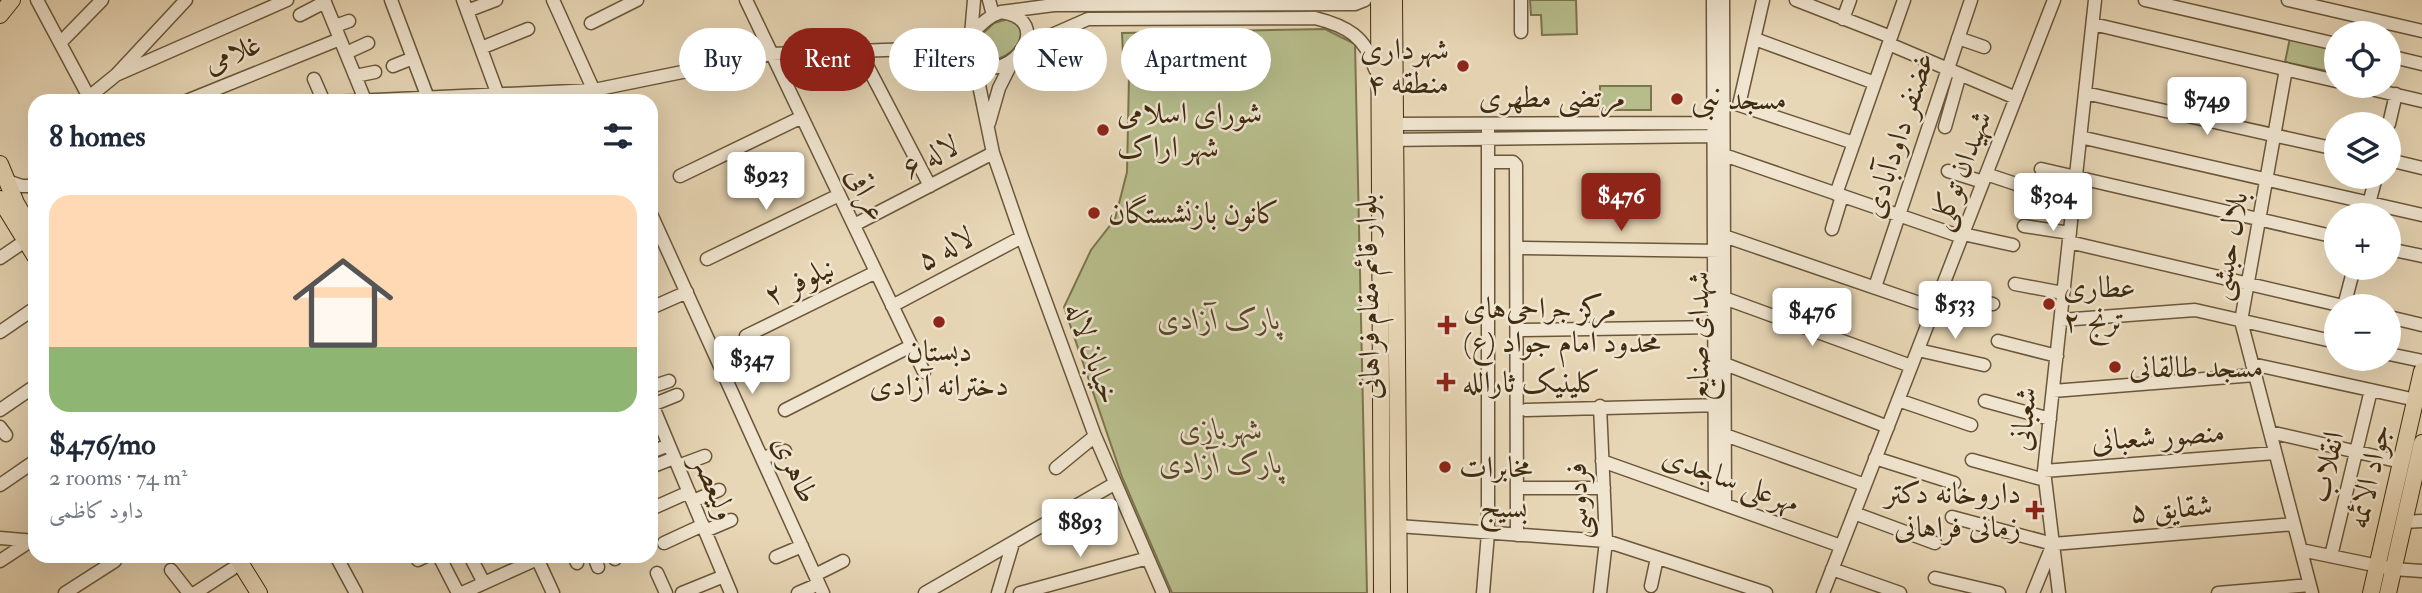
<!DOCTYPE html>
<html lang="en">
<head>
<meta charset="utf-8">
<style>
  body { margin:0; font-family:"IM FELL Double Pica",Amiri,serif; background:#f6f6f7; color:#1f2937; height:100vh; display:flex; flex-direction:column; font-size:26px; white-space:nowrap }
  * { box-sizing:border-box; margin:0 }
  p { font-size:23px; color:#747a83 }
  .icon { flex:none; width:38px; height:38px; fill:none; stroke:currentColor; stroke-width:2; stroke-linecap:round; stroke-linejoin:round }
  .map { position:relative; flex:1; overflow:hidden }
  .side { position:absolute; left:28px; top:94px; width:630px; height:469px; display:flex; flex-direction:column; background:#fff; border-radius:21px; box-shadow:0 7px 28px #0002 }
  .side>* { flex:none }
  .banner { position:absolute; left:679px; top:28px; width:665px; height:63px; display:flex; gap:14px }
  .tools { position:absolute; left:2324px; top:21px; display:grid; gap:14px }
  .tools a { display:grid; place-items:center; width:77px; height:77px; border-radius:50%; background:#fff; box-shadow:0 7px 28px #0002; font-size:35px }
  .price { position:absolute; translate:-50% -60px; padding:0 16px; border-radius:7px; background:#fff; color:#222; font-size:23px; line-height:46px; filter:drop-shadow(0 2px 4px #0008) }
  .price::after { content:''; position:absolute; left:50%; top:42px; width:21px; height:16px; margin-left:-10px; background:inherit; clip-path:polygon(0 0,100% 0,50% 100%) }
  .price.active { background:#8f2418; color:#fff }
  ul { padding:0; list-style:none }
  li { display:grid; align-content:center; gap:14px; height:371px; padding:0 21px }
  li+li { border-top:2px solid #e0e1e3 }
  li span { display:grid; place-items:center; height:217px; border-radius:21px; color:#555 }
  li>.icon { margin-inline-start:auto }
  span .icon { width:126px; height:126px; fill:#fffc; stroke-width:1 }
  li b { font-size:30px }
  h2 { display:flex; justify-content:space-between; align-items:center; height:84px; padding:0 21px; font-size:30px }
  .chip { padding:0 24px; border-radius:32px; background:#fff; box-shadow:0 7px 28px #0002; font-size:24px; line-height:63px }
  .chip.active { background:#8f2418; color:#fff }
  .map>svg:first-child { display:block }
</style>
</head>
<body>
<div class="map">
<svg width="2422" height="593" viewBox="0 0 2422 593">
  <rect width="100%" height="100%" fill="#e8d7b6"/>
  <filter id="stains"><feTurbulence type="fractalNoise" baseFrequency=".00286" numOctaves="4"/><feColorMatrix values="0 0 0 0 .2 0 0 0 0 .09 0 0 0 0 .02 0 0 0 .5 -.17"/></filter>
  <radialGradient id="worn" r=".72"><stop offset=".6" stop-color="#630" stop-opacity="0"/><stop offset="1" stop-color="#630" stop-opacity=".3"/></radialGradient>
  <path fill="#b8be8d" stroke="#7c754e" stroke-width="2" d="M1530,0H1576L1577,34L1542,35L1541,15H1531Z
    M1008,19C1038,29 1010,64 985,60L978,51L979,37L994,23Z
    M1325,29L1355,44L1367,593H1172L1122,477L1064,307L1091,250L1115,219L1127,172L1129,76L1123,55L1122,33Z
    M2290,38L2336,48V73L2285,62Z
    M1600,86H1651V110H1600Z"/>
  <g fill="none" stroke-linecap="round" stroke-linejoin="round">
    <defs>
      <path id="minor" d="M37,0L91,101
        M324,0L365,100
        M391,0L428,98
        M463,0L498,95
        M553,0L599,102
        M746,0L924,372
        M989,0L993,15
        M1713,0L1715,501
        M1723,0L1725,505
        M1763,0L1739,105L1854,143
        M1796,0L1891,37
        M2145,0L2336,44
        M2288,0L2422,31
        M467,11L496,0
        M1001,12L1054,5L1355,4L1365,0
        M1001,12C1057,20 1010,83 980,64C953,47 982,18 1001,12Z
        M300,15L325,2
        M1843,19L1850,0
        M591,23L637,0
        M2093,24L2336,81
        M335,26L349,21
        M1521,32V0
        M971,35L974,0
        M1958,38L1984,47
        M1755,39L1875,83
        M60,43L102,0
        M1889,44L2016,98
        M481,48L528,29
        M860,52L930,186
        M346,53L368,43
        M1020,53L1038,41L1088,19L1315,18C1347,26 1366,37 1375,69
        M973,56L993,153L1022,237L1095,436L1163,593
        M2389,56L2422,64
        M393,66L413,58
        M2286,69L2241,321L2312,593
        M116,75L287,0
        M355,76L375,72
        M314,79L324,102
        M2358,86L2422,101
        M2085,93L2336,149
        M89,97L116,75L186,0
        M184,102L340,39
        M333,102L594,90L771,54L970,47
        M989,123L999,88L1012,62
        M1388,124L1720,123
        M2389,124L2396,94
        M1945,127L1960,74
        M2080,137L2422,215
        M1387,140L1719,136
        M1724,155L1962,237
        M2389,160L2422,168
        M1488,162H1513L1516,165L1517,535
        M2041,169L2336,237
        M1948,171L1983,182
        M1986,174L2031,189
        M680,176L802,117
        M7,181L22,186H35
        M1836,194L1904,0
        M651,214L823,593
        M2366,215L2376,177
        M854,225L993,153
        M2024,226L2070,233
        M1832,229L1842,196
        M1963,234L2013,245
        M1724,236L1934,308
        M2069,242L2343,306
        M1518,248L1720,251
        M2389,249L2422,256
        M0,258L25,241
        M707,259L839,195
        M2015,284L2063,293
        M1875,287L1971,0
        M1940,292L1993,304
        M1724,298L1911,366
        M892,306L1022,237
        M2344,306L2354,268
        M651,308L687,292
        M2389,317L2422,325
        M2061,320L2195,310L2336,342
        M1518,330L1720,327
        M0,332L35,308
        M746,336L876,272
        M1998,341L2057,356
        M1918,350L1984,365
        M2389,354L2422,361
        M1725,364L1888,427
        M2252,364L2416,400
        M651,387L669,381
        M2053,391L2255,375
        M1898,400L1971,425
        M1985,401L2050,419
        M651,402L731,593
        M652,405L677,395
        M1600,406L1606,541L1600,593
        M0,410L35,386
        M785,410L911,346
        M1526,410L1721,405
        M0,427L6,435
        M2270,432L2401,462
        M1725,435L1865,485
        M651,452L669,445
        M762,458L785,451
        M1875,458L1954,483
        M1972,460L2045,480
        M1602,461L1841,546
        M678,466L705,456
        M651,467L674,458
        M1056,468L1095,436
        M2044,471L2275,453
        M0,485L35,461
        M1517,488H1604
        M693,501L719,490
        M651,509L689,492
        M1854,513L1935,543
        M1952,517L2053,544L2294,524
        M2404,522L2422,521
        M1398,526L1606,541L1766,593
        M705,531L731,520
        M0,538L35,541
        M664,543L703,525
        M2301,550L2393,569L2422,571
        M336,556L356,593
        M415,556L418,560L426,556
        M439,556L458,593
        M470,556L484,583
        M536,556L553,593
        M574,556L577,563
        M594,556L598,567
        M614,556L615,559
        M2331,556L2371,390
        M776,557L802,546
        M0,561L35,538
        M1832,569L1900,593
        M171,570L189,593
        M657,573L666,593
        M815,575L843,561
        M1935,578L1999,593
        M1651,586L1657,558
        M65,593L115,561
        M195,593L232,569
        M462,593L544,556
        M682,593L724,576
        M798,593L819,584
        M925,593L1114,484
        M998,593L1013,543
        M1020,593L1148,558
        M1483,593L1488,533V124
        M1823,593L2054,0
        M2033,593L2053,544
        M2059,593L2044,471L2095,0
        M2218,593L2310,585"/>
      <path id="major" d="M1379,0L1382,593
        M1394,0L1399,593
        M0,15L12,0
        M0,164L16,203L35,236
        M0,199L35,256
        M236,556L259,593
        M2371,593L2422,371
        M2388,593L2422,443"/>
    </defs>
    <use href="#minor" stroke="#6a573a" stroke-width="15"/>
    <use href="#major" stroke="#402c10" stroke-width="18"/>
    <use href="#minor" stroke="#f0e5d0" stroke-width="12"/>
    <use href="#major" stroke="#e8d7b6" stroke-width="16"/>
  </g>
  <g fill="#8f2418" stroke="#f0e5d0" stroke-width="2.5">
    <circle cx="1463" cy="66" r="7"/>
    <circle cx="1677" cy="99" r="7"/>
    <circle cx="1103" cy="130" r="7"/>
    <circle cx="1094" cy="213" r="7"/>
    <circle cx="2049" cy="304" r="7"/>
    <circle cx="939" cy="322" r="7"/>
    <path d="M1443.5 314.5h7v7h7v7h-7v7h-7v-7h-7v-7h7z"/>
    <circle cx="2115" cy="367" r="7"/>
    <path d="M1442.5 371.5h7v7h7v7h-7v7h-7v-7h-7v-7h7z"/>
    <circle cx="1445" cy="467" r="7"/>
    <path d="M2031.5 499.5h7v7h7v7h-7v7h-7v-7h-7v-7h7z"/>
  </g>
  <g text-anchor="middle" stroke-width="5" stroke-linejoin="round" paint-order="stroke">
    <g font-size="30" fill="#402c10" stroke="#f0e5d0" text-anchor="start">
      <text x="1449" y="59" text-anchor="end">شهرداری<tspan x="1449" dy="34">منطقه ۴</tspan></text>
      <text x="1691" y="109">مسجد نبی</text>
      <text x="1117" y="123">شورای اسلامی<tspan x="1117" dy="34">شهر اراک</tspan></text>
      <text x="1108" y="223">کانون بازنشستگان</text>
      <text x="2063" y="297">عطاری<tspan x="2063" dy="34">ترنج ۲</tspan></text>
      <text x="1463" y="318">مرکز جراحی‌های<tspan x="1463" dy="34">محدود امام جواد (ع)</tspan></text>
      <text x="939" y="361" text-anchor="middle">دبستان<tspan x="939" dy="34">دخترانه آزادی</tspan></text>
      <text x="2129" y="377">مسجد طالقانی</text>
      <text x="1462" y="392">کلینیک ثارالله</text>
      <text x="1459" y="477">مخابرات</text>
      <text x="2021" y="503" text-anchor="end">داروخانه دکتر<tspan x="2021" dy="34">زمانی فراهانی</tspan></text>
    </g>
    <g font-size="30" fill="#402c10" stroke="#f0e5d0">
      <text transform="translate(232 53) rotate(-22)" y="10">غلامی</text>
      <text x="1552" y="107">مرتضی مطهری</text>
      <text transform="translate(1898 135) rotate(-72)" y="10">غضنفر داودآبادی</text>
      <text transform="translate(930 156) rotate(-27)" y="10">لاله ۶</text>
      <text transform="translate(1960 170) rotate(-69)" y="10">شهیدان توکلی</text>
      <text transform="translate(867 194) rotate(64)" y="10">عراقی</text>
      <text transform="translate(2228 246) rotate(-80)" y="10">بلال حبشی</text>
      <text transform="translate(945 248) rotate(-28)" y="10">لاله ۵</text>
      <text transform="translate(799 281) rotate(-26)" y="10">نیلوفر ۲</text>
      <text transform="translate(1368 297) rotate(-91)" y="10">بلوار قائم مقام فراهانی</text>
      <text transform="translate(1698 336) rotate(-90)" y="10">شهدای صنایع</text>
      <text transform="translate(1093 353) rotate(70)" y="10">خیابان لاله</text>
      <text transform="translate(2023 419) rotate(-84)" y="10">شعبانی</text>
      <text transform="translate(2158 436) rotate(-4)" y="10">منصور شعبانی</text>
      <text transform="translate(2326 467) rotate(-77)" y="10">انقلاب</text>
      <text transform="translate(796 469) rotate(66)" y="10">طاهری</text>
      <text transform="translate(2369 476) rotate(-77)" y="10">جواد الائمه</text>
      <text transform="translate(1731 479) rotate(20)" y="10">مهرعلی ساجدی</text>
      <text transform="translate(715 487) rotate(67)" y="10">ولیعصر</text>
      <text transform="translate(1577 501) rotate(-92)" y="10">فردوسی</text>
      <text transform="translate(1504 507) rotate(4)" y="10">بسیج</text>
      <text transform="translate(2171 508) rotate(-5)" y="10">شقایق ۵</text>
    </g>
    <g font-size="30" font-style="italic" fill="#584929" stroke="#f0e5d0">
      <text x="1219" y="329">پارک آزادی</text>
      <text x="1221" y="439">شهربازی<tspan x="1221" dy="34">پارک آزادی</tspan></text>
    </g>
  </g>
  <rect width="100%" height="100%" filter="url(#stains)"/>
  <rect width="100%" height="100%" fill="url(#worn)"/>
</svg>
<div class="tools">
<a><svg class="icon" aria-label="locate" viewBox="0 0 24 24"><circle cx="12" cy="12" r="6"/><path d="M12 2v4M12 18v4M2 12h4M18 12h4"/></svg></a>
<a><svg class="icon" aria-label="layers" viewBox="0 0 24 24"><path d="M12 4l9 5-9 5-9-5zM3 14l9 5 9-5"/></svg></a>
<a>+</a>
<a>−</a>
</div>
<b class="price" style="left:2207px;top:137px">$749</b>
<b class="price" style="left:766px;top:212px">$923</b>
<b class="price active" style="left:1621px;top:233px">$476</b>
<b class="price" style="left:2053px;top:233px">$304</b>
<b class="price" style="left:1955px;top:341px">$533</b>
<b class="price" style="left:1812px;top:348px">$476</b>
<b class="price" style="left:752px;top:396px">$347</b>
<b class="price" style="left:1080px;top:559px">$893</b>
<div class="banner">
<a class="chip">Buy</a>
<a class="chip active">Rent</a>
<a class="chip">Filters</a>
<a class="chip">New</a>
<a class="chip">Apartment</a>
</div>
<section class="side">
<h2>8 homes<svg class="icon" aria-label="filters" viewBox="0 0 24 24"><path d="M4 7h16M4 17h16"/><circle cx="9" cy="7" r="2"/><circle cx="15" cy="17" r="2"/></svg></h2>
<ul>
<li><span style="background:linear-gradient(#ffd9b3 70%,#8fb573 0)"><svg class="icon" aria-label="home" viewBox="0 0 24 24"><path d="M3 11l9-7 9 7M6 9v11h12V9"/></svg></span><div><b>$476/mo</b><p>2 rooms · 74 m²</p><p>داود کاظمی</p></div></li>
</ul>
</section>
</div>
</body>
</html>
